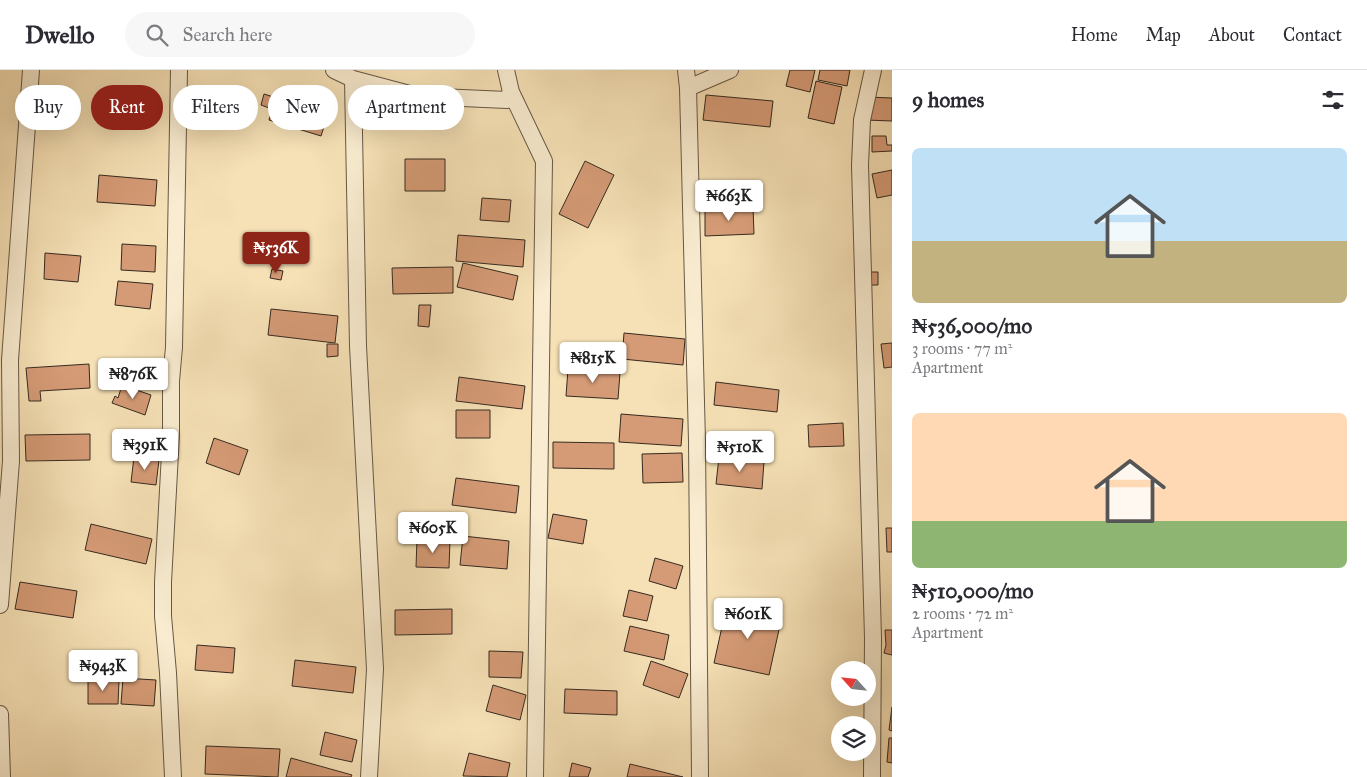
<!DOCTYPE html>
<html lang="en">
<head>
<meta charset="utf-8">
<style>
  body { margin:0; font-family:"IM FELL Great Primer",serif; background:#f7f7f7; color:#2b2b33; height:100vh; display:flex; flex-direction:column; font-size:19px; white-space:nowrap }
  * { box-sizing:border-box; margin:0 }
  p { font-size:16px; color:#7c7c81 }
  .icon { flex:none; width:28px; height:28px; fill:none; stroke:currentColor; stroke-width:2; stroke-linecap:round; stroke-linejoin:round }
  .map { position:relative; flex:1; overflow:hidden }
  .sheet { display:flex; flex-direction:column; background:#fff; width:475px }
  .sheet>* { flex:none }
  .banner { position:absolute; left:15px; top:15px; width:475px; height:45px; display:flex; gap:10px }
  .needle { width:32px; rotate:297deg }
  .controls { position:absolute; left:831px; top:591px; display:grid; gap:10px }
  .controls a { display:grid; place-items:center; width:45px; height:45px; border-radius:50%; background:#fff; box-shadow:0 5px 20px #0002; font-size:25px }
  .price { position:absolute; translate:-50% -42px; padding:0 11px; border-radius:5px; background:#fff; color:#222; font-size:16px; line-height:32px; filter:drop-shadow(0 1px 2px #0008) }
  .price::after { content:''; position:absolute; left:50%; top:30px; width:15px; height:11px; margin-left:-8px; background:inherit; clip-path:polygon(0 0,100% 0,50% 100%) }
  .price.selected { background:#8f2418; color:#fff }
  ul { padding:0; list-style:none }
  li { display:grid; align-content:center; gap:10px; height:265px; padding:0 20px }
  li span { display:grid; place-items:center; height:155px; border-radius:8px; color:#555 }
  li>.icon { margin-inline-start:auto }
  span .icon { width:90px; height:90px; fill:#fffc; stroke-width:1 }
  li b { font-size:21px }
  h2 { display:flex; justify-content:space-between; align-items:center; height:60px; padding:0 20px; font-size:21px }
  .chip { padding:0 18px; border-radius:22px; background:#fff; box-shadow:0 5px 20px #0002; font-size:18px; line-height:45px }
  .chip.selected { background:#8f2418; color:#fff }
  header { display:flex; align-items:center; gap:30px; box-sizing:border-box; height:70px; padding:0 25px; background:#fff; border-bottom:1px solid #e1e1e2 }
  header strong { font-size:24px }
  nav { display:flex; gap:28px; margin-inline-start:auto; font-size:18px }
  .search { width:350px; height:45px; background:#f7f7f7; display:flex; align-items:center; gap:12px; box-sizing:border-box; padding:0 18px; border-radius:28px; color:#7c7c81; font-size:19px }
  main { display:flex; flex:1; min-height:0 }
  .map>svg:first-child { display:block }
</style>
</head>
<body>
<header>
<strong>Dwello</strong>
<div class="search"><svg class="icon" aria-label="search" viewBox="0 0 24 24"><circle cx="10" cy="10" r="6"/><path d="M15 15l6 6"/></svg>Search here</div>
<nav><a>Home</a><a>Map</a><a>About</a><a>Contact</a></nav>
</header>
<main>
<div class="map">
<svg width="892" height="707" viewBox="0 0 892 707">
  <rect width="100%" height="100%" fill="#f6e1b6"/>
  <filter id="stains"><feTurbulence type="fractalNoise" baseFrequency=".004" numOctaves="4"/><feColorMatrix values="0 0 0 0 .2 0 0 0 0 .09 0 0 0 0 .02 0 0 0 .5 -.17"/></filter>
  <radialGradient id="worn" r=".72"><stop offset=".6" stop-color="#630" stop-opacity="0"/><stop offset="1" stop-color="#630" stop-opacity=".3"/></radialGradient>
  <path fill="#d59b76" stroke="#362a20" d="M790,0H815L810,22L786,16Z
    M820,0H850L847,16L818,10Z
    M816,11L842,17L834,54L808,48Z
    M376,23L422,28L436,24L434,54L373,49Z
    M264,24L328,44L321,66L269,50L272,39L261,35Z
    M706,25L773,31L770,57L703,50Z
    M867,27L892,28V51L866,50Z
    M872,66H886L887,75H892V81L872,82Z
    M405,89H445V121H405Z
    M585,91L614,105L588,158L559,144Z
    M892,100V125L877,128L872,104Z
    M99,105L157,110L155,136L97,132Z
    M482,128L511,130L509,152L480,150Z
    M753,137L754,164L705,166V139Z
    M458,165L525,170L523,197L456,191Z
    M122,174L156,176L155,202L121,200Z
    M45,183L81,186L78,212L44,209Z
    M463,193L518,206L513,230L457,217Z
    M453,197V223L393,224L392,198Z
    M272,199L283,201L281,210L270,208Z
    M868,202H878V215H867Z
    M118,211L153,214L150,239L115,235Z
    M419,235H431L429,257L418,256Z
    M271,239L338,246L335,273L268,265Z
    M624,263L685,269L683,295L622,289Z
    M892,273V297L884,298L881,274Z
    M327,274H338V286L327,287Z
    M89,294L90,318L40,321L41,331H29L26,298Z
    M568,299L620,303L618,329L566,326Z
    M459,307L525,316L522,339L456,331Z
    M716,312L779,320L777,342L714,335Z
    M122,315L151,325L145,345L112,333L115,326L118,328Z
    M456,340H490V368H456Z
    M621,344L683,349L681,376L619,372Z
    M843,353L844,376L809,377L808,355Z
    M90,364V390L26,391L25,365Z
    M214,368L248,380L239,405L206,393Z
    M553,372L614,373V399L553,398Z
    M682,383L683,412L643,413L642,384Z
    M134,387L159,390L156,415L131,412Z
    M719,387L764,392L762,419L716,414Z
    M456,408L519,416L516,443L452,435Z
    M553,444L587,450L583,474L548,468Z
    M91,454L152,469L146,494L85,480Z
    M886,458H892V482H887Z
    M463,466L509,471L507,499L460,495Z
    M417,469L450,470L449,498L416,497Z
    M655,488L683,496L676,519L649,511Z
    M20,512L77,521L73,548L15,539Z
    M629,520L653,526L647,551L623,546Z
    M727,534L782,546L769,605L714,593Z
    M452,539V564L395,565V540Z
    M630,556L669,565L664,590L624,581Z
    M885,560H892V585L884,583L886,575Z
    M197,575L235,578L233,603L195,600Z
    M489,581L523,582L521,608L489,607Z
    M295,590L356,597L353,623L292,616Z
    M651,591L688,604L679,628L643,615Z
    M123,608L156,610L154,636L121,634Z
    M88,611H119L118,634H88Z
    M493,615L526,625L520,650L486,641Z
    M565,619L617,621V645L564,643Z
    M892,637V661L889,660Z
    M325,662L357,670L352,692L320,685Z
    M889,668H892V693L887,692Z
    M206,676L280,679L278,707L205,704Z
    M469,683L510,693L507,707L463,706Z
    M291,688L352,705L351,707H286Z
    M572,693L591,698L588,707H569Z
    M630,694L683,707H627Z"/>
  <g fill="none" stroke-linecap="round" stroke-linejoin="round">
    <defs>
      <path id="minor" d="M334,0L353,9L417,26L507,30L511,22
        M506,0L511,22L544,91L535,707
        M686,0L688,18L697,371L700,707
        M353,9L358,276L375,599L369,707
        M688,18L730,0
        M0,535L11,391L10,290L31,0
        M0,644L2,707
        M173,707L168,603L163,546V512L171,365V311L174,277L179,0
        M872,707L873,568L860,95L862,50L873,0"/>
    </defs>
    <use href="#minor" stroke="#665846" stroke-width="18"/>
    <use href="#minor" stroke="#f9ecd0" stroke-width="16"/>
  </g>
  <rect width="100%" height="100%" filter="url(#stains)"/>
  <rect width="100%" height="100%" fill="url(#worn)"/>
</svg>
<div class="controls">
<a><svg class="needle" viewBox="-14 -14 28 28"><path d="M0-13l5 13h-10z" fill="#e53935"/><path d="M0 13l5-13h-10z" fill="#7c7c81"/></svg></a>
<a><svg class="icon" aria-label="layers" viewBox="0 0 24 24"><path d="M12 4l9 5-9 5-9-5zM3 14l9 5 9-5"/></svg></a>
</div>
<b class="price" style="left:729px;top:152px">₦663K</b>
<b class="price selected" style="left:276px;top:204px">₦536K</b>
<b class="price" style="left:593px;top:314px">₦815K</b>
<b class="price" style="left:133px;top:330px">₦876K</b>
<b class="price" style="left:145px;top:401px">₦391K</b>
<b class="price" style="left:740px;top:403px">₦510K</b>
<b class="price" style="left:433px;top:484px">₦605K</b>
<b class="price" style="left:748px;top:570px">₦601K</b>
<b class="price" style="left:103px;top:622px">₦943K</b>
<div class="banner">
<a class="chip">Buy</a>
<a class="chip selected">Rent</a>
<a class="chip">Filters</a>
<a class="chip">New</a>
<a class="chip">Apartment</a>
</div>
</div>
<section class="sheet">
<h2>9 homes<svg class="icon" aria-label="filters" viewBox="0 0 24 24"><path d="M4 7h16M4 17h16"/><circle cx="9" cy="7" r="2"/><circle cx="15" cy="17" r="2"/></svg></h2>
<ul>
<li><span style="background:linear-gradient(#bfe0f5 60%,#c2b280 0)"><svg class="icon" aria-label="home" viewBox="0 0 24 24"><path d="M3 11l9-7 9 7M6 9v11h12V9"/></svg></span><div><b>₦536,000/mo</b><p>3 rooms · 77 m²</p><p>Apartment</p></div></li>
<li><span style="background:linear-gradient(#ffd9b3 70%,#8fb573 0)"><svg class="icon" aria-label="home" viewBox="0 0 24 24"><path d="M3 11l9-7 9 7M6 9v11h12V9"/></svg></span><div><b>₦510,000/mo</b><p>2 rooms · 72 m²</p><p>Apartment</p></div></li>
</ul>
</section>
</main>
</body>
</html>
